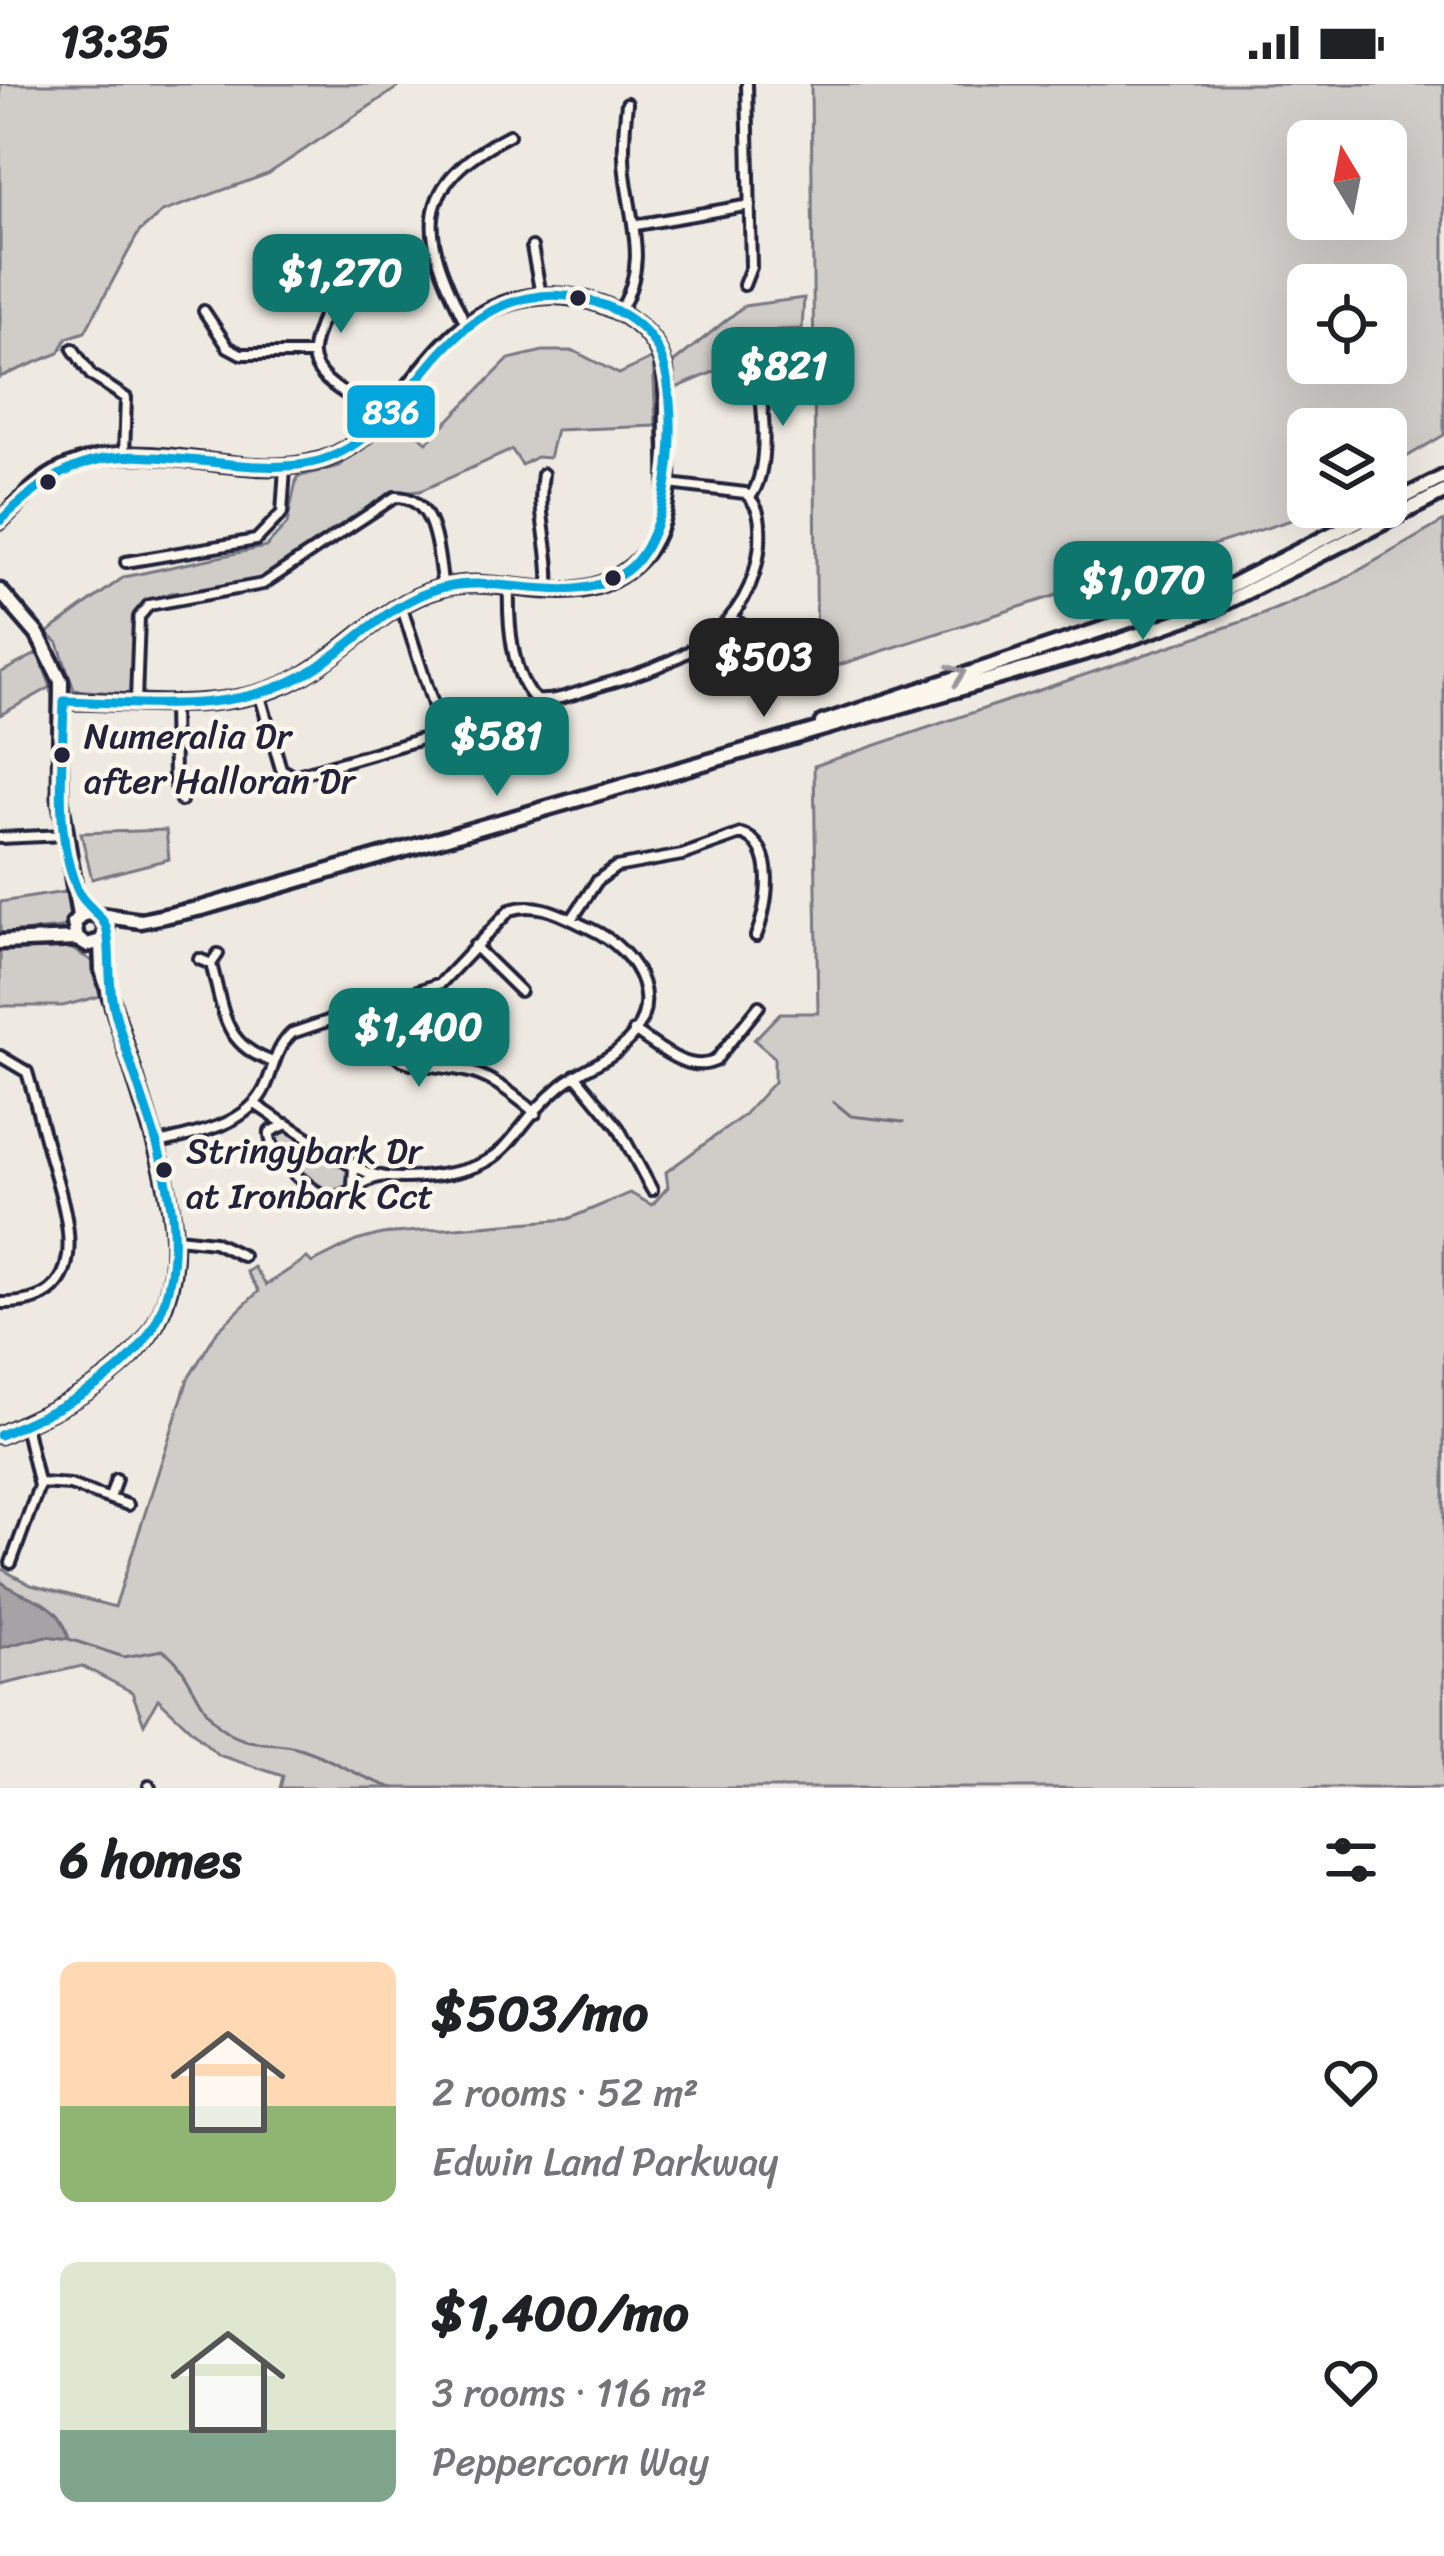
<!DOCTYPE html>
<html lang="en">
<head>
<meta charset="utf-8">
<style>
  body { margin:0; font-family:Sriracha,sans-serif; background:#f2f2f2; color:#202124; height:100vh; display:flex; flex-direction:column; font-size:45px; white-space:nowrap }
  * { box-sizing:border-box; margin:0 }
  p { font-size:39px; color:#757577 }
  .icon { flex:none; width:66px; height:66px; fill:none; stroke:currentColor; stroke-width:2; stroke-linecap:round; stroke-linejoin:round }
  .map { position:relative; height:1704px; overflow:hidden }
  .side { display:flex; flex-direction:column; background:#fff; flex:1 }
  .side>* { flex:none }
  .needle { width:78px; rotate:350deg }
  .fabs { position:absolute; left:1287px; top:36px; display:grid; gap:24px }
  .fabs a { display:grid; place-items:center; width:120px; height:120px; border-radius:18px; background:#fff; box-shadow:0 12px 48px #0002; font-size:60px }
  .price { position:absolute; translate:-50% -102px; padding:0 27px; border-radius:24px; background:#0f766e; color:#fff; font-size:39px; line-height:78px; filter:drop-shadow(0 3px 6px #0008) }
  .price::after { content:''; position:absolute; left:50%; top:72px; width:36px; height:27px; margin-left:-18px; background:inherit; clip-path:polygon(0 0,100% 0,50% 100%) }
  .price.selected { background:#222; color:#fff }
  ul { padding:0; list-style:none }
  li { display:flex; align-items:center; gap:36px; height:300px; padding:0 60px }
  li span { display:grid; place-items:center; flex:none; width:336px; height:240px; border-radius:18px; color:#555 }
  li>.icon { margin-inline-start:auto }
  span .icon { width:144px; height:144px; fill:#fffc; stroke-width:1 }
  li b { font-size:51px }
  h2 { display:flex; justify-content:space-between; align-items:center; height:144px; padding:0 60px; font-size:51px }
  .status { display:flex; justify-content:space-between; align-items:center; height:84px; padding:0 60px; background:#fff; direction:ltr }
  .status svg { height:33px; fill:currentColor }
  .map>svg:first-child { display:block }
</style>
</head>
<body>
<div class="status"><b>13:35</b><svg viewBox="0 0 49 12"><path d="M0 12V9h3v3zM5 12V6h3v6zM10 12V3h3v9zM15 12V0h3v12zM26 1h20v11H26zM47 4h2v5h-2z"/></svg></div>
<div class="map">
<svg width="1444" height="1704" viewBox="0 0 1444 1704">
  <rect width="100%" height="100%" fill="#eeeae2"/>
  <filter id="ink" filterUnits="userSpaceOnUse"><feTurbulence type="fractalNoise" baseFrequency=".00833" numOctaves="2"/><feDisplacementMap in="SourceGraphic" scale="24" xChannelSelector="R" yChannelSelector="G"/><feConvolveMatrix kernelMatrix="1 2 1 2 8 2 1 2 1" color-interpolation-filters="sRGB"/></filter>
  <g filter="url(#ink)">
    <path fill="#d0cdc9" stroke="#797882" stroke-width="3" fill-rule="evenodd" d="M0,0H403L268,90L162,128L139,148L85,248L67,254L59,269L0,293Z
      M811,0H1444V351L1386,385V345H1308V423H1322L1307,431L817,588ZM1308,57H1386V135H1308ZM1308,201H1386V279H1308Z
      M804,214L802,245L777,246L759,260L740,259L735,279L676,304L673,279L744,222Z
      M543,267H574L619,290L653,274L656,342L556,346L549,374L536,373L522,381L512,366L420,407L390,410L294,477L239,504L171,509L145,518L135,531L133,604L129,610L74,606L58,559L47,549L124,493L266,463L287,440L297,393L340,382L394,332L427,358L509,275Z
      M1444,437V1704H280L283,1692L218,1671L158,1615L144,1640L132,1608L82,1582L0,1601V1484L31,1501L115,1523L188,1295L218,1246L259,1207L247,1188L254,1183L266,1201L307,1174L312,1179L356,1157L382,1150L568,1135L630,1109L652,1121L668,1103L666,1088L743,1032L774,998V973L754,956L780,929H818L814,682L1259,532L1339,498Z
      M38,569L51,603L0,631V589Z
      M166,746L169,775L92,795L81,749Z
      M71,807L74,836L61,844L0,850V818Z
      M65,861L94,878L104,911L63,922H0V863Z
      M285,1043L348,1081L349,1101L328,1109L273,1062L274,1048Z"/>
    <path fill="#a6a3a7" stroke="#716f7c" stroke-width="3" d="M0,1497C28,1519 59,1512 69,1555L46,1552L0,1564Z"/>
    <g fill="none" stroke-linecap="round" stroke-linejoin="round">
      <path stroke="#716f7c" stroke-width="3" d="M834,1018L851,1032L903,1038
        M69,1555L124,1573L163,1566C192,1585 196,1626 226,1647C250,1664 274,1656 299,1664C334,1675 359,1694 394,1704"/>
      <defs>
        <path id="street" d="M636,141L750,121
          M532,163L541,211
          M312,174L328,209C327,231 315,246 313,266C309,297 360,316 381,332
          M744,201L751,183L747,0
          M204,227L228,263L241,270H312
          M620,227C647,181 633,146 626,97C622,70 624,45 627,19
          M465,238C420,149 411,102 509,51
          M73,265L91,291L126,314L124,370
          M750,270C764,298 772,387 750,413
          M543,390C536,432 552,465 549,507
          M126,478L256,456L282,429L285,384
          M509,504C508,536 511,593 536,616C557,618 579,608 599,602C676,580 751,551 760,460C761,440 761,423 745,409L669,400
          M731,533L782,569
          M260,612L281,685L294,692L432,652L440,642L401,521
          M136,616L139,533L149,521L263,500L395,413C438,412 437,471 443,503
          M173,618L174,696L181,717
          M0,754L65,751
          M572,835L597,797L616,783L682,771L741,750C778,760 768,823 756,852
          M474,862L520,907
          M218,870L211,880C224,926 222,961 273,978
          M199,875L211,880
          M368,921C391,997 411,973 473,989C497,996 517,1014 536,1029
          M634,947C658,962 687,990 715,977L759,922
          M0,972L27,988C36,1018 43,1049 52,1079C69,1137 95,1221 0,1219
          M575,991L618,1043L652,1106
          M255,1020L283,1039
          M156,1060C195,1049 251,1042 267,999C275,979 276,964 292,949L441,899L510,826C538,816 563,832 589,844C640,867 671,925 617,967C600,980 579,987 562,1001C501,1051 518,1085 422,1093C398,1095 372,1095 352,1080
          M353,1102L354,1083L287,1040L270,1048C267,1069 314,1115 335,1113C352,1111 362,1095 380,1093
          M177,1154L214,1158L243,1172
          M39,1399L70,1401L128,1421
          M110,1414L116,1395
          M11,1479L39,1402L25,1341
          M149,1702L150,1704"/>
        <path id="secondary" d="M0,437C20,418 37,397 63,385C145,347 238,401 322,376C410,350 423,223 541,212C589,208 653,232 664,284C669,306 666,333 667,356C669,406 670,455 626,487C569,529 502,488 441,504C386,519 351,564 304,591C234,632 142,617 64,617
          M0,507L38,551L61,597L60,714L79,832
          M822,639L1228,503L1444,393
          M102,834L106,846L101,857L87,861L77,855L74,839L86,829L141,837L202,824L1107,562L1212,525L1444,408
          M0,858L77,855
          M0,1351C42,1331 85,1314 120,1283C207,1209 169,1101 140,1009C127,968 115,927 102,886L101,857"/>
      </defs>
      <use href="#street" stroke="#22223b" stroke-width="16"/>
      <use href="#secondary" stroke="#22223b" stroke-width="21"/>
      <use href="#street" stroke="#fbf7ec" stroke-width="8"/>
      <use href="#secondary" stroke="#fbf7ec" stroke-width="12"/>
      <defs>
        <path id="bus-1" d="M0,437C87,352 130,372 241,381C267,383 296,384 322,376C415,346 429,226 540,212C582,207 638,227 658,266C682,314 674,453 626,487C570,527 502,488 441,504C387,518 351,565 304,591C231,631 144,619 64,617C63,677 53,750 78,807C83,820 102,830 106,843C112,862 107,899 114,924C138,1021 203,1134 158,1234C129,1296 58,1324 0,1351"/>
      </defs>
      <use href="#bus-1" stroke="#fbf7ec" stroke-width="18"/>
      <use href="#bus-1" stroke="#03a6dd" stroke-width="9"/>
    </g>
    <defs><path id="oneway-chevron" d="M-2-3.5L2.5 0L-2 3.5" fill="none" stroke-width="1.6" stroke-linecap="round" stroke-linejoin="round" transform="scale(3)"/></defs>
    <use stroke="#99979c" href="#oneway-chevron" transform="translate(957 590) rotate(-20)"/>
  </g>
  <g fill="#22223b" stroke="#fbf7ec" stroke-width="4.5">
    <circle cx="578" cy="214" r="10"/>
    <circle cx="48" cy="398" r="10"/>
    <circle cx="613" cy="494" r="10"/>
    <circle cx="62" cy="671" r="10"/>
    <circle cx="164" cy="1086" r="10"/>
  </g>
  <g text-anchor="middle" stroke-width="9" stroke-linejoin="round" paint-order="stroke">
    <g font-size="36" fill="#22223b" stroke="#fbf7ec" text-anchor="start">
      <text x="84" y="664">Numeralia Dr<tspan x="84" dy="45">after Halloran Dr</tspan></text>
      <text x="186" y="1079">Stringybark Dr<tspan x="186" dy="45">at Ironbark Cct</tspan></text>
    </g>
  </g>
  <rect stroke="#fbf7ec" stroke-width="4.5" x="345" y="299" width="92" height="57" rx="12" fill="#03a6dd"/>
  <g font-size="33" text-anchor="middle" font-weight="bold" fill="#fff">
    <text x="391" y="339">836</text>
  </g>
</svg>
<div class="fabs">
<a><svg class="needle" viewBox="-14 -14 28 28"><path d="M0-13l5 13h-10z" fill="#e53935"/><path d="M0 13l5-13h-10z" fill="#757577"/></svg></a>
<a><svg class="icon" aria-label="locate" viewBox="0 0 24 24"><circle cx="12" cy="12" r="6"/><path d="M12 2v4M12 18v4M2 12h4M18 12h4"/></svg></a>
<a><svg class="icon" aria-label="layers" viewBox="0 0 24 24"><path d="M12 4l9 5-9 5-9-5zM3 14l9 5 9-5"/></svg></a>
</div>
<b class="price" style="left:341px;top:252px">$1,270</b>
<b class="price" style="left:783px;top:345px">$821</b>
<b class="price" style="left:1143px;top:559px">$1,070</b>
<b class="price selected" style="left:764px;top:636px">$503</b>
<b class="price" style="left:497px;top:715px">$581</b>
<b class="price" style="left:419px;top:1006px">$1,400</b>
</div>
<section class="side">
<h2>6 homes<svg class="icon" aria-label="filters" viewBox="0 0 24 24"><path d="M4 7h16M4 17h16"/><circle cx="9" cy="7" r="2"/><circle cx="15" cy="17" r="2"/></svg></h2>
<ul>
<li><span style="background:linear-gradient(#ffd9b3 60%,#8fb573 0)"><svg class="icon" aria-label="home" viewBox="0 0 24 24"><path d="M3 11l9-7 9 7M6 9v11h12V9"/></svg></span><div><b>$503/mo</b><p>2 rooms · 52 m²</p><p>Edwin Land Parkway</p></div><svg class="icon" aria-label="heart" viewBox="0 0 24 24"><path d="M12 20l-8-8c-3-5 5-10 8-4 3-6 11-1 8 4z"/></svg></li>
<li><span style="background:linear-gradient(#dfe7d0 70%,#7fa58c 0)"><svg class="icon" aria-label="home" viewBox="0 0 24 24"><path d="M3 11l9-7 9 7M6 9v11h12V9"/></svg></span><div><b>$1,400/mo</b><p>3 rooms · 116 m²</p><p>Peppercorn Way</p></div><svg class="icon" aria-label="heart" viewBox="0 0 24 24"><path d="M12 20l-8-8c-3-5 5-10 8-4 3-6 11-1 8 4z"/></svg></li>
</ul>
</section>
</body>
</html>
